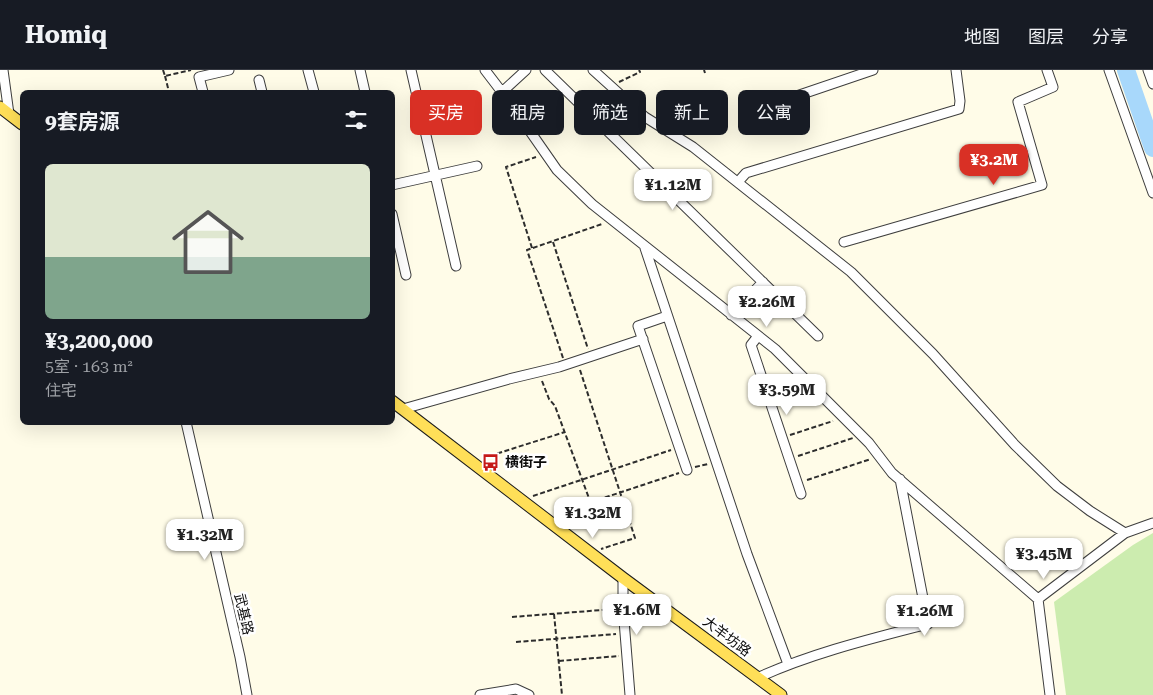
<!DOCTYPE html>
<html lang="zh">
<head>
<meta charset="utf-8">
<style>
  body { margin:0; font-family:"Roboto Serif","Noto Sans SC",serif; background:#242831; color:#f1f3f6; height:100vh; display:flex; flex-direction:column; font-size:19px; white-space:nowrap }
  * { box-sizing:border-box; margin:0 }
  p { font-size:16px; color:#9ea1a6 }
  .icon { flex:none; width:28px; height:28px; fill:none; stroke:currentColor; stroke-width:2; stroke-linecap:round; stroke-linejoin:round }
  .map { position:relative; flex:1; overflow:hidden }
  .sheet { position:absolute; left:20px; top:20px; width:375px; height:335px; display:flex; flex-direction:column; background:#171b24; border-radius:8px; box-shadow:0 5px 20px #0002 }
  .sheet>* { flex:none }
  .guide { position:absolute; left:410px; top:20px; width:475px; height:45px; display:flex; gap:10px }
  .price { position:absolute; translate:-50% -42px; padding:0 11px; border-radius:10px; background:#fff; color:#222; font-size:16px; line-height:32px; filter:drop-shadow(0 1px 2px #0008) }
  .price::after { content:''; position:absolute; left:50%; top:30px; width:15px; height:11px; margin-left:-8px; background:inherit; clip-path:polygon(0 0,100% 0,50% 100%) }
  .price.current { background:#d93025; color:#fff }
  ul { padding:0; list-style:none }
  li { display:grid; align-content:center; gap:10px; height:265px; padding:0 25px }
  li+li { border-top:1px solid #363941 }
  li span { display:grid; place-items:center; height:155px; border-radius:8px; color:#555 }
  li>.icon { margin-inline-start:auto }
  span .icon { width:90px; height:90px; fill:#fffc; stroke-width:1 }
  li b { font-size:21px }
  h2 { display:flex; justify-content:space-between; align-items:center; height:60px; padding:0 25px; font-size:21px }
  .chip { padding:0 18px; border-radius:8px; background:#171b24; box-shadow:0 5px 20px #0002; font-size:18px; line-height:45px }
  .chip.current { background:#d93025; color:#fff }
  header { display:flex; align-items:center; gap:30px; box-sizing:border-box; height:70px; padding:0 25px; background:#171b24; border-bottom:1px solid #363941 }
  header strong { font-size:24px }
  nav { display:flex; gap:28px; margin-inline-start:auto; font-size:18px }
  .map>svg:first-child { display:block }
</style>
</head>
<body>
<header>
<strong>Homiq</strong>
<nav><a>地图</a><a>图层</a><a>分享</a></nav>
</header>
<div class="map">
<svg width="1153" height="625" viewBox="0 0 1153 625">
  <rect width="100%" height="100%" fill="#fffce8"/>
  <path fill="#ccecaf" d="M1153,463V625H1066L1054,532L1133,475Z"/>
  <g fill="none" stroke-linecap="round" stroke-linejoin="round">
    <path stroke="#a8d8fb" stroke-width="18" d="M1126,0L1153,78"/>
    <defs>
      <path id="minor" d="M3,0L9,44
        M308,0L314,22
        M360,0L365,22
        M411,0L456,196
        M485,0L511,34L557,100L592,134L775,279L869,373L892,403L1038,529
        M545,0L818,266
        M593,0L645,47L693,77L851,202L933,284L1015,375L1057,416L1090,441L1125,463
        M1109,0L1153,123
        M1148,0L1153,14
        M259,10L262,22
        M203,22L199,7L229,0
        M502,22L526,0
        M767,36L873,0
        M738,112L746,103L959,39L960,31L956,0
        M392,115L477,96
        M392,144L406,205
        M844,172L1042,115L1018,32L1053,17L1047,0
        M645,178L747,484L788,594
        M731,245L763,212
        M667,246L638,256L687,400
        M758,266L751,275L801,424
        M403,339L509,309L559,297L643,269
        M186,352L240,587L247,625
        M623,508V538L630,625
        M757,608C812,583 870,569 928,554L900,409
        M480,625L516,619L529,625
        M1050,625L1038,529L1125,463L1153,453"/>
      <path id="major" d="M0,37L22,54
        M392,331L623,508L781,625"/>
    </defs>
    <use href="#minor" stroke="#3e3e3e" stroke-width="11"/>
    <use href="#major" stroke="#1c1c1c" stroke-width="13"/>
    <path stroke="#2d2d2d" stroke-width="2" stroke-dasharray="5 2.5" stroke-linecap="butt" d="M163,0L165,6L191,0
      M704,0L705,3
      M165,6L169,22
      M619,12L640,2L639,0
      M553,172L588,279
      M532,178L506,97L536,87
      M563,288L527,180L602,154
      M580,300L635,468L601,479
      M542,311L549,329L555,336L590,431
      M790,365L833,351
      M798,386L853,368
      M483,388L565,362
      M695,397L708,394
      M807,410L871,389
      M533,426L671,380
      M555,444L679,403
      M554,544L562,625
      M512,547L615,539
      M516,572L616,564
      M559,591L619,586"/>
    <use href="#minor" stroke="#fff" stroke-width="9"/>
    <use href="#major" stroke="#ffdf58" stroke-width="11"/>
  </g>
  <defs>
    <symbol id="bus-bare" viewBox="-9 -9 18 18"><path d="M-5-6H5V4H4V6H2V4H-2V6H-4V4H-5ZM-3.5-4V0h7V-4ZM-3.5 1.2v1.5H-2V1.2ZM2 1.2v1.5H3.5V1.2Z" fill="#c51918" stroke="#fff" stroke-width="2.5" paint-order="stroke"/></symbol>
  </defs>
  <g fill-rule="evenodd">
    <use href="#bus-bare" x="478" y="380" width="25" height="25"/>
  </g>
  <g text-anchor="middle" stroke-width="5" stroke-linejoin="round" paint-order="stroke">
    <g font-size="14" font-weight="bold" fill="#0b0b0b" stroke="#fff" text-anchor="start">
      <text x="505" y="397">横街子</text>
    </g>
    <g font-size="14" fill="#0b0b0b" stroke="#fff">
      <text transform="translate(244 544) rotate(77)" y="5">武基路</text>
      <text transform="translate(727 566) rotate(37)" y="5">大羊坊路</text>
    </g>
  </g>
</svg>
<b class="price current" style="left:994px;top:116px">¥3.2M</b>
<b class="price" style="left:673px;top:141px">¥1.12M</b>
<b class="price" style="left:767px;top:258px">¥2.26M</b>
<b class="price" style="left:787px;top:346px">¥3.59M</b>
<b class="price" style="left:593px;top:469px">¥1.32M</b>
<b class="price" style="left:205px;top:491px">¥1.32M</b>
<b class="price" style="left:1044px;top:510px">¥3.45M</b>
<b class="price" style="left:637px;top:566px">¥1.6M</b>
<b class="price" style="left:925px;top:567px">¥1.26M</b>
<div class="guide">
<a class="chip current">买房</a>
<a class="chip">租房</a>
<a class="chip">筛选</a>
<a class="chip">新上</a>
<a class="chip">公寓</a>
</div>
<section class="sheet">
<h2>9套房源<svg class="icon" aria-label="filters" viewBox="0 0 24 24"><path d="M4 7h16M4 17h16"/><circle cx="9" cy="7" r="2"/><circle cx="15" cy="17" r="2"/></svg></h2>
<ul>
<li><span style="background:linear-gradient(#dfe7d0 60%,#7fa58c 0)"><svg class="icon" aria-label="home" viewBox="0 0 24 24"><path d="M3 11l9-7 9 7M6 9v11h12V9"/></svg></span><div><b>¥3,200,000</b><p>5室 · 163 m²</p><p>住宅</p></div></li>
</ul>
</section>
</div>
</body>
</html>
